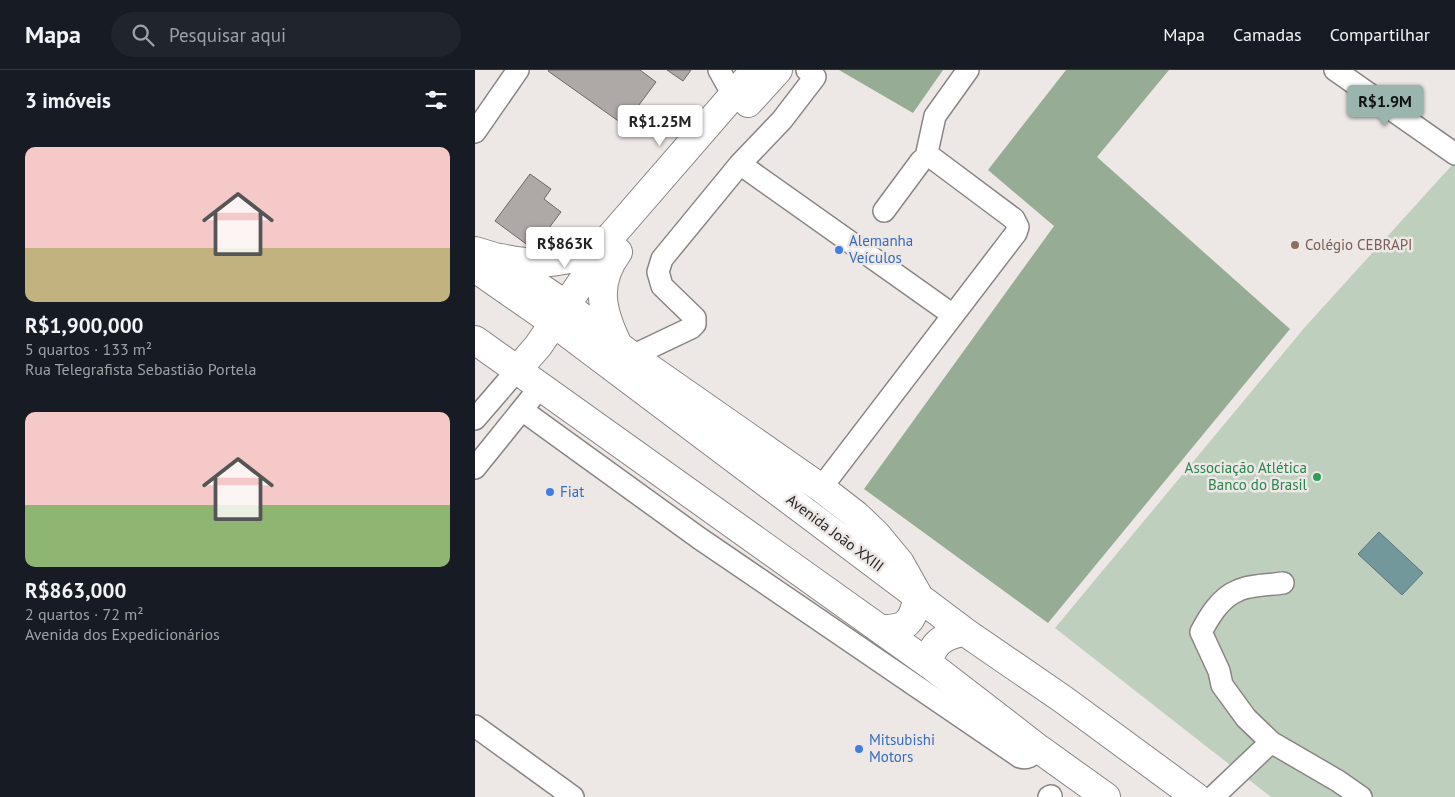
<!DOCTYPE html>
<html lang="pt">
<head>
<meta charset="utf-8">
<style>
  body { margin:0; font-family:"PT Sans",sans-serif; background:#20242c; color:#f1f3f6; height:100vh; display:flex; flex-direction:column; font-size:19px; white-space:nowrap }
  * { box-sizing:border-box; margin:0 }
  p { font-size:16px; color:#9ea1a6 }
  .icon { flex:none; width:28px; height:28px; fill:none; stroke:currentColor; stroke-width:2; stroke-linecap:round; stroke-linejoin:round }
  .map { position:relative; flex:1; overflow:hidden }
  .side { display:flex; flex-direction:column; background:#171b24; width:475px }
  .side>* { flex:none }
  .price { position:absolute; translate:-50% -42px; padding:0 11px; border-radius:5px; background:#fff; color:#222; font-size:16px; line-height:32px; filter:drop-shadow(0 1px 2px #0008) }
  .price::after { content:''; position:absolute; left:50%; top:30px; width:15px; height:11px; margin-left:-8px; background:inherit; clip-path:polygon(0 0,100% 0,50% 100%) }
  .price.selected { background:#99b5ae; color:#111 }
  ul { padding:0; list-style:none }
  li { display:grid; align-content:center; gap:10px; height:265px; padding:0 25px }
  li span { display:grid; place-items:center; height:155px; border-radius:10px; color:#555 }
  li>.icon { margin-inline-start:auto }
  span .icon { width:90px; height:90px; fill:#fffc; stroke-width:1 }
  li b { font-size:21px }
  h2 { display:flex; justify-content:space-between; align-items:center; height:60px; padding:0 25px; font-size:21px }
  header { display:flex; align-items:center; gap:30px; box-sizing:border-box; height:70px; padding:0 25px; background:#171b24; border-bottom:1px solid #363941 }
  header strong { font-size:24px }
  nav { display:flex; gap:28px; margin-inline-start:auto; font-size:18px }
  .search { width:350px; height:45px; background:#20242c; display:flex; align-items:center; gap:12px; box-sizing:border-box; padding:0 18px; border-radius:28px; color:#9ea1a6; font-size:19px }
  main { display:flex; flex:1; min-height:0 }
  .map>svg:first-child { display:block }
</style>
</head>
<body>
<header>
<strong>Mapa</strong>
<div class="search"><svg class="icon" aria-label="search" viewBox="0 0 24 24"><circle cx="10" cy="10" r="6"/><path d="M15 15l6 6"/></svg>Pesquisar aqui</div>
<nav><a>Mapa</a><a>Camadas</a><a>Compartilhar</a></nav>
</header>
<main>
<section class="side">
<h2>3 imóveis<svg class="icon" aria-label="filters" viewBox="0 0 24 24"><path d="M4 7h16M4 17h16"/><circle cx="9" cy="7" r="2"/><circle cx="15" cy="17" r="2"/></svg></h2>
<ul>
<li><span style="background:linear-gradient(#f6c9c9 65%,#c2b280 0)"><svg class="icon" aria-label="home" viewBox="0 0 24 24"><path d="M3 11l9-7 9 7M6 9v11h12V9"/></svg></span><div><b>R$1,900,000</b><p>5 quartos · 133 m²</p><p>Rua Telegrafista Sebastião Portela</p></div></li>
<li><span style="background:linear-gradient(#f6c9c9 60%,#8fb573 0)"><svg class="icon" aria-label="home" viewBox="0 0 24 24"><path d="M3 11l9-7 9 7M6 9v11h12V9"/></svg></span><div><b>R$863,000</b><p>2 quartos · 72 m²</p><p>Avenida dos Expedicionários</p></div></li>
</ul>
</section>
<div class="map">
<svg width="980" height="727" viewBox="0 0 980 727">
  <rect width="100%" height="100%" fill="#ede7e5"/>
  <path fill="#bed0bd" d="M978,94L980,95V727H796L580,558L830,257Z"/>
  <path fill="#96ac95" d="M364,0H468L438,43Z
    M591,0H694L622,87L815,259L573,553L389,419L579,156L513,100Z"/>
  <path fill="#72989b" stroke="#5c7678" d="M904,462L948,503L927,525L883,484Z"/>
  <path fill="#aea8a6" stroke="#6e6967" d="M74,0H165L181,12L149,55L73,1Z
    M192,0H216L208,11Z
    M55,104L76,119L69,129L86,142L58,179L20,151Z"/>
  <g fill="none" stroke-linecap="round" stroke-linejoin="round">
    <defs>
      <path id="minor" d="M244,0L258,25
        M860,0L980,84
        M0,62L43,0
        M451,87L460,46L493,0
        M265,94L478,245
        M157,286L216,258L220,254V248L187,216L183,202L187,189L265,94L307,50L340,7L332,0
        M47,340L224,468L545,687C553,690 558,684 564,679
        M0,349L43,299
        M0,398L66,316
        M346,418L541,163L543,157L539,149L456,87H451L446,91L409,141
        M808,513C795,515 773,515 762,521C745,528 734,547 726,562L744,601L747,615L771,648L796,672L863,711L886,727
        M0,656L98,727
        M574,727L576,726
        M738,727L796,672"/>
      <path id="major" d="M273,33L303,0
        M0,181L20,187L91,235L157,286L346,418L381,445L401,464L425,493L443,525C438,552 432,560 405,559
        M26,188C65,197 85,192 123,182
        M0,198L79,253L490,562L589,630L721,727
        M0,270L454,594L564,679L631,727
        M143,275C127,242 119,214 143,182
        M43,299L63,276L113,203L123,182L130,173L280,0
        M454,594C455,574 471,564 490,562"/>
    </defs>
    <use href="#minor" stroke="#8a8583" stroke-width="24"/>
    <use href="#major" stroke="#8a8583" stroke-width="30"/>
    <use href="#minor" stroke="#fff" stroke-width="21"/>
    <use href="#major" stroke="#fff" stroke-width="28"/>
  </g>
  <circle fill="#8d6e63" stroke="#ede7e5" stroke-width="2" cx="820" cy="175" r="5"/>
  <g fill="#3f7fe0" stroke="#ede7e5" stroke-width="2">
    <circle cx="364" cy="180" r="5"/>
    <circle cx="75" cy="422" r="5"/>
    <circle cx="384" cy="679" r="5"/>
  </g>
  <circle fill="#2e9e5b" stroke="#ede7e5" stroke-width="2" cx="842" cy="407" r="5"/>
  <g text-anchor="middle" stroke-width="5" stroke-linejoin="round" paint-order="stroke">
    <g font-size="15" fill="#366cbe" stroke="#ede7e5" text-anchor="start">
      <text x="374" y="176">Alemanha<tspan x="374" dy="17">Veículos</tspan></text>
      <text x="85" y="427">Fiat</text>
      <text x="394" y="675">Mitsubishi<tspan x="394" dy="17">Motors</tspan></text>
    </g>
    <g font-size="15" fill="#785e54" stroke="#ede7e5" text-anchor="start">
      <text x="830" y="180">Colégio CEBRAPI</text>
    </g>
    <g font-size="15" fill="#27864d" stroke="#ede7e5" text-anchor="end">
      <text x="832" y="403">Associação Atlética<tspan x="832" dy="17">Banco do Brasil</tspan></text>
    </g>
    <g font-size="15" fill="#282625" stroke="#ede7e5">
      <text transform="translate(360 463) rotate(37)" y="5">Avenida João XXIII</text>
    </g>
  </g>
</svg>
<b class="price selected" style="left:910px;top:57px">R$1.9M</b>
<b class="price" style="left:185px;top:77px">R$1.25M</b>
<b class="price" style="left:90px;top:199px">R$863K</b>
</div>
</main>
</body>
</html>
